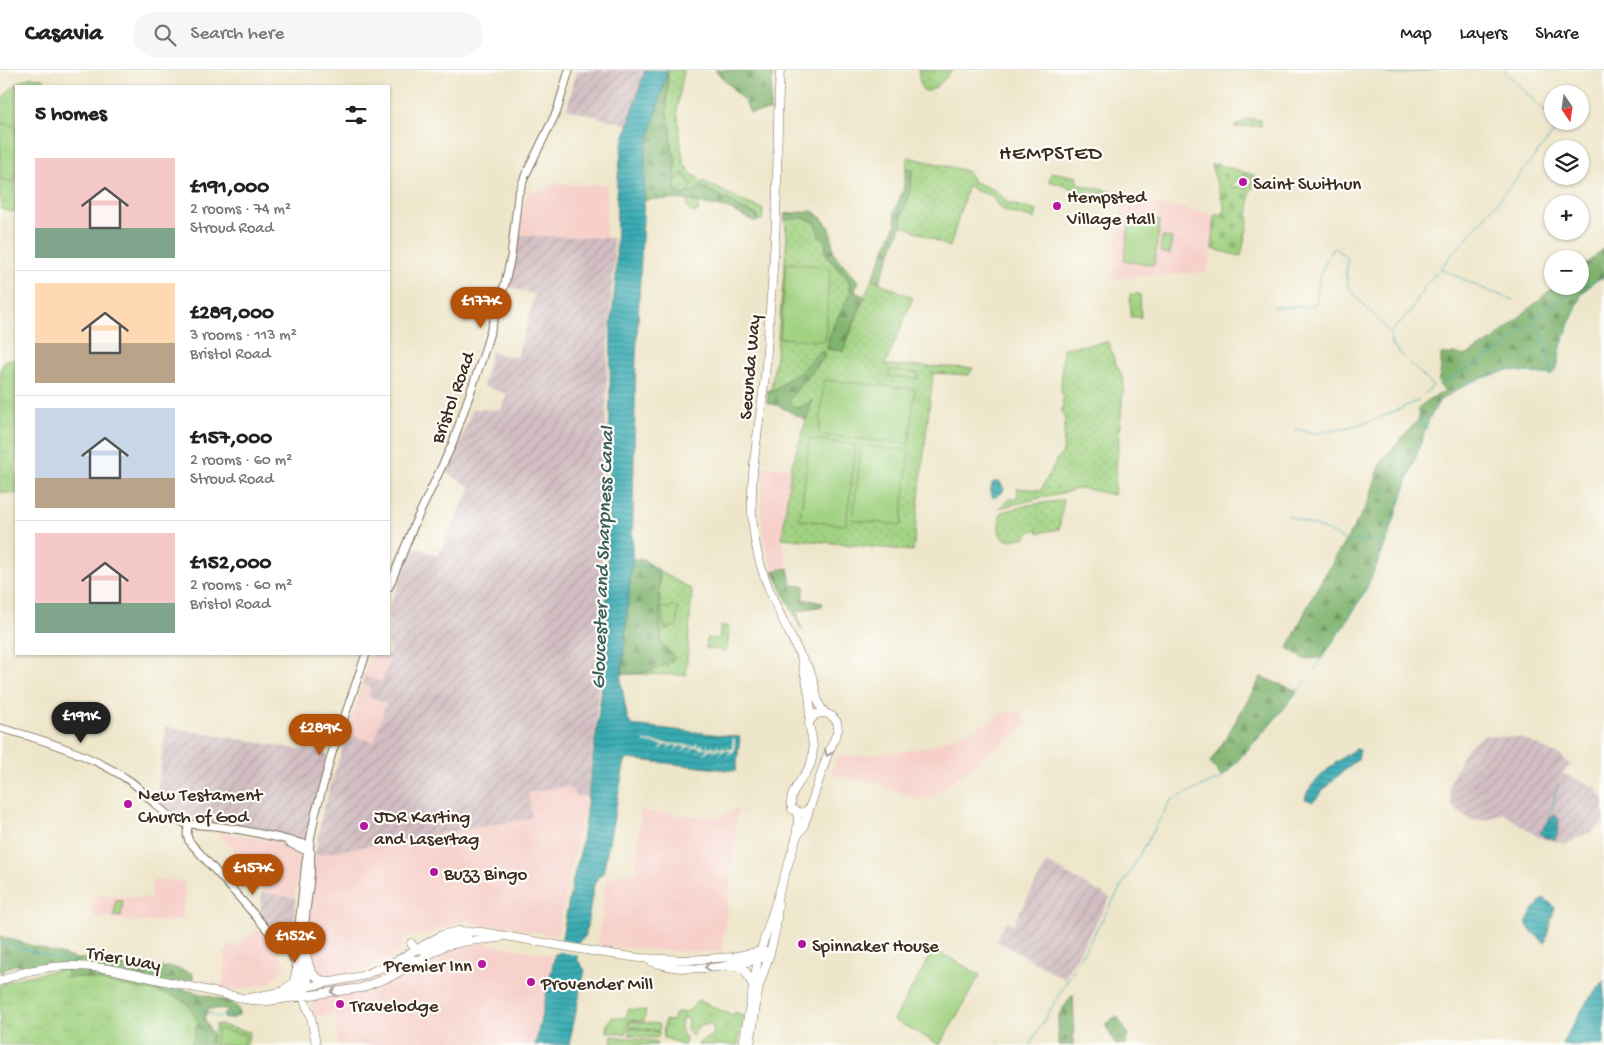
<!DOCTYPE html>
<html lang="en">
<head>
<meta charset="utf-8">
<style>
  body { margin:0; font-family:"Gochi Hand",sans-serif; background:#f6f6f6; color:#222; height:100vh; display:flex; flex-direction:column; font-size:19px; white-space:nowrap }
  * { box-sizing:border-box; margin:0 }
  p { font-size:16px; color:#767676 }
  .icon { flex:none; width:28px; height:28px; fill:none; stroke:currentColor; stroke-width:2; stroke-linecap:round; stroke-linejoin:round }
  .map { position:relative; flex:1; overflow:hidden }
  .details { position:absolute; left:15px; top:15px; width:375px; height:570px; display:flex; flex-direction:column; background:#fff; border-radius:0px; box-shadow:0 1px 4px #0004 }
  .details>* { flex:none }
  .needle { width:32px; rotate:167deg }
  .fabs { position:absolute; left:1544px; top:15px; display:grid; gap:10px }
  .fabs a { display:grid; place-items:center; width:45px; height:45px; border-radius:50%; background:#fff; box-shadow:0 1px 4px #0004; font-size:25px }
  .price { position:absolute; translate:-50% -42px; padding:0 11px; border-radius:18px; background:#b45309; color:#fff; font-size:16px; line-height:32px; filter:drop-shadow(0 1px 2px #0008) }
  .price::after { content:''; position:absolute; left:50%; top:30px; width:15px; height:11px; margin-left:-8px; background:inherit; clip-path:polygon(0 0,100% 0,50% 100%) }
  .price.current { background:#222; color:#fff }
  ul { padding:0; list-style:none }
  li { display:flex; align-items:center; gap:15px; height:125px; padding:0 20px }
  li+li { border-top:1px solid #e0e0e0 }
  li span { display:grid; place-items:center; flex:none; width:140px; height:100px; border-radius:0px; color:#555 }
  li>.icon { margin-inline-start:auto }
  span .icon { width:60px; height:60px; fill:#fffc; stroke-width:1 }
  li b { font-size:21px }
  h2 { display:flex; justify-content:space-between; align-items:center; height:60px; padding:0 20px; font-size:21px }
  header { display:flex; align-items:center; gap:30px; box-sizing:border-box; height:70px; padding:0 25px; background:#fff; border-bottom:1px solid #e0e0e0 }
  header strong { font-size:24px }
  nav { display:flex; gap:28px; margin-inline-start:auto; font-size:18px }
  .search { width:350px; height:45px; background:#f6f6f6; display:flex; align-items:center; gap:12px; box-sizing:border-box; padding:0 18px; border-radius:28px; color:#767676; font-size:19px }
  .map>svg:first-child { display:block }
</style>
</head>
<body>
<header>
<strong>Casavia</strong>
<div class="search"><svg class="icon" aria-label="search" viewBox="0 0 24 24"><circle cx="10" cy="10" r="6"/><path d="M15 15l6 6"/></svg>Search here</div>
<nav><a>Map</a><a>Layers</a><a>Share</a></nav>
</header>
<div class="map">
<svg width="1604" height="975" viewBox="0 0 1604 975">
  <defs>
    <pattern id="industrial-furrows" width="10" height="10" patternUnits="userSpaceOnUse" patternTransform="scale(1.25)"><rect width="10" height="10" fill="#d2bec2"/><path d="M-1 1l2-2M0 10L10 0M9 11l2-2" fill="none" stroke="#b5a3a6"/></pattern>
    <pattern id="grass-dots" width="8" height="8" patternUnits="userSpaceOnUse" patternTransform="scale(1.25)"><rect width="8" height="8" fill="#a0d281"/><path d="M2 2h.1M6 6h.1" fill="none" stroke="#8bb46f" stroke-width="1.8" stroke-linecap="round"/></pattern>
    <pattern id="forest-firs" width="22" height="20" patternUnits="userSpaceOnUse" patternTransform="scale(1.25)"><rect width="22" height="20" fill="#80b46f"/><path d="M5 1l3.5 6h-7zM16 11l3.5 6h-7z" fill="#6a935b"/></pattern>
    <pattern id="cemetery-stones" width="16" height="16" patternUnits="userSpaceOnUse" patternTransform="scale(1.25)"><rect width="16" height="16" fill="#a0d281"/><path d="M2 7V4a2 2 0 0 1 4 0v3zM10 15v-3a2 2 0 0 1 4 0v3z" fill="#8bb46f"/></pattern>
    <pattern id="park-tufts" width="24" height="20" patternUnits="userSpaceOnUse" patternTransform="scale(1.25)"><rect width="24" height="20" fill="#a0d281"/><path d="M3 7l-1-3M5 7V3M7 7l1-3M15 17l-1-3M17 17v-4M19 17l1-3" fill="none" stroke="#8bb46f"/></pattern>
    <pattern id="water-rules" width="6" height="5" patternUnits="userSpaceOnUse" patternTransform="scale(1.25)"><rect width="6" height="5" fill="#39abb3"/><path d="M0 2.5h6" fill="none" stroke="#318b91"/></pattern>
  </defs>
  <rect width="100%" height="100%" fill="#fdfcf7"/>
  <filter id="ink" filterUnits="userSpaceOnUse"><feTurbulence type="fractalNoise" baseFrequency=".02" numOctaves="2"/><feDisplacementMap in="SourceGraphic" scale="10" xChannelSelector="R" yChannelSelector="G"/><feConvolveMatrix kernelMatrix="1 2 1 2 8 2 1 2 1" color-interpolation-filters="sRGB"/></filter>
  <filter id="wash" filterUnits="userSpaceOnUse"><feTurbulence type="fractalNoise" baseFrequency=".0096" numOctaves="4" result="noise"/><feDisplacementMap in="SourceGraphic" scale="20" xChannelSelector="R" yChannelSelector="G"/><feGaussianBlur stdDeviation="1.12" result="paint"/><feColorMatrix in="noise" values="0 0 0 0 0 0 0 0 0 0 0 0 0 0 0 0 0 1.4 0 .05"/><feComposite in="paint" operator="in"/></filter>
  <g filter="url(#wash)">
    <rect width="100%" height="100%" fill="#eee6ca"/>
    <path fill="#f7d0ca" d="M550,114L607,115L606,168L519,165L525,129L528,124L550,116Z
      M1123,124L1167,136L1215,145L1212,179L1207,202L1112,209Z
      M762,396L791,398L782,467L788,498L773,501L764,469L761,449Z
      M371,585L389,591L382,612L364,606Z
      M362,614L371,617L387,633L374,672L347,664Z
      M1007,641H1020L1028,653L932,727L919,729L888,718L877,713L831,705L837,686H859L906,681L930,676L974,659Z
      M569,716L576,726L586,730L570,799L557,866L501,856L474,854L473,850L462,852L424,865L406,867L398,883L384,891L366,899L347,904L326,906L318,904L315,899L310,868L311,833L315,785L532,748L528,723Z
      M738,738L722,882L672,881L598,876L604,823L607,808L611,809L618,803H635L641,741L717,748Z
      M217,761L280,773L299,782L300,787L295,828L261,822L264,797L256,795V792L241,790Z
      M152,810L185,811L182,850L138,852L92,846L93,825L151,828Z
      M260,858L288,895L269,913L232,921L221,919L224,903V881H228V876H237Z
      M482,873L553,885L533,975H338L335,944L311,947L312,933L309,916L406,894H430L436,888L451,878Z"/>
    <path fill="url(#industrial-furrows)" d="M577,0H645L630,55L567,39Z
      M519,165L613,168L614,193L608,270L602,489L603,533L596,650L587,727L576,726L568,716L528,723L532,748L315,785L322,743L347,664L374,672L386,633L368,627L371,617L362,614L364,606L382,612L389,591L371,585L372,584H389V539L413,476L438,486L471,417L447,403L473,339L501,340L507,324L483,316L491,282L517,288L535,225L509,217Z
      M166,657L328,684L307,767L302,769L189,753L176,747L159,733L158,716Z
      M1485,665L1522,668L1561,686L1571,695L1562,703L1595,717L1604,730V755L1566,774L1540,768L1503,743L1487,750H1470L1451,736L1449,715L1462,686L1468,677Z
      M1047,793L1110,828L1064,909L996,870L1006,851L1013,854Z
      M261,822L295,828L294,858L292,860L283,862L273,859L257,842L261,839Z"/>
    <path fill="url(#grass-dots)" stroke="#6e7e50" d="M668,0H684L677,39L683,92L692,105L697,107L699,110C721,118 741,132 763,139L762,150L757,151V145L697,120L686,124L691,119V115L685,105H680L675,110L676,91L670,74L671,56L667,43Z
      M918,0H953C947,5 928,31 921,17C919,12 919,5 918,0Z
      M1247,49H1253L1261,50V56L1234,57Z
      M908,87L967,101L974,112L997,121L1008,133L1037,141L1035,149L1007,142L999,137L991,125L974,120L968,115L950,177L902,155V143L908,130L913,99L906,98Z
      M1052,102L1077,107V112L1085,116L1123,124L1122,129L1090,121L1085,130L1073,119L1049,111Z
      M688,130L699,133L698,142H690L687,137Z
      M804,148L815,152L819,165L826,172L825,181L829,189L849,211L851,222L828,269L843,281L872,209L913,228L885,295L973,298L969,305L933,303L913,481L782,468L791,398L812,331L799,338L791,335L789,331L796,320L811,304L819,282L799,303L787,310L776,320H771L777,278L787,168L785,150Z
      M1108,272L1116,294L1124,310L1114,425L1082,418L999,438L1010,429H1017L1018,418L1041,420L1057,389L1061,386L1063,382L1065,349L1062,342L1063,329L1061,317L1063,278Z
      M1064,430L1059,459L1038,463V460L1031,461L1026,467C1020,468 1011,471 1005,469C996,465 998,449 1002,442L1028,435Z
      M657,499L692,520L686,605L631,604L652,600L659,596L667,595L661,573L659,507Z
      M721,556H727L729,558L727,580L724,581L706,578L707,568L719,569Z
      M216,954L250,962L247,975H210Z"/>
    <path fill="url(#forest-firs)" stroke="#5e6f46" d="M668,0L667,43L671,56V74L676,91L675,118L678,123C687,124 695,122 701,116L733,132L736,136L757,145V151H753L729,139L688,130L652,129L644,131L645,82Z
      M715,0H773L770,41L750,43L745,32Z
      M906,98L913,99L908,130L902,143V155L879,212L872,209L896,154L894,142L903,121Z
      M813,141L819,145L830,158L834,184L858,211L855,222L864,226L843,281L827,279C828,262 838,248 846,232C847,229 850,225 851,222C853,202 824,197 826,172L819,165L815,152L804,148L785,150L784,144Z
      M1604,177V207L1593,212L1581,225L1561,276L1557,298L1551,305L1508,300L1471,312L1440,330L1429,349L1387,470L1368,515L1357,536L1322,588L1303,589L1288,578L1314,523L1367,435L1382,390L1419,349L1418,338L1431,328L1445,322C1434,308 1440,312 1441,296C1441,292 1441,288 1441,284H1457L1465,286L1493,270L1555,216H1580V198L1592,189Z
      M819,282H824V288L796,320L789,331L791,335L799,338L813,330L806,350L779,336L767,333L768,320H776L787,310L799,303Z
      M635,488L637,490L643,489L657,499L659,507L661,573L675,588C663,600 639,605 622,604L624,570L632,490Z
      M788,498L791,515L805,516L803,529L823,533L822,536L797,541L802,561L773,501Z
      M1261,607L1298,621L1270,655L1222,708L1210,692L1224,671Z
      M0,866L76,889L95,888L109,894L113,893H124L126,904L141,903L153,898L172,897L192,903L194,908L189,912L173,911L172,916L231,932C236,936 240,939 239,945L234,948L225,949L223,944L228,941V939H208L204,948L213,966L210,975H184L66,914L57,900H66L73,898L32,897L14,895L7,898L0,904Z
      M1073,924L1074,949L1073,975H1058V946Z
      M1117,946L1128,964L1126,974L1116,975L1105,954Z"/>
    <path fill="url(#cemetery-stones)" stroke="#6e7e50" fill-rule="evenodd" d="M1217,94L1250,104L1255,106L1256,113L1250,122L1248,153L1241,186L1212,179L1215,145L1222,144L1225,140L1211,95ZM1244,106L1245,108L1251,107L1253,114L1246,115L1247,118L1243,119V116L1232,117V113L1241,109V107Z"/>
    <path fill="url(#park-tufts)" stroke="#6e7e50" d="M32,7L43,9L50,16H16V142L8,141L0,138V32C9,20 17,10 32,7Z
      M680,105H685L691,115V119L686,124L678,123C674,116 674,111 680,105Z
      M1162,167L1172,168L1170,184L1160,182Z
      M8,289L16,291V424L0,422V299Z
      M889,300L918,303V309L889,306Z
      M672,536H675L678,538L677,547L678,554L670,558L664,560L662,537L669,538Z
      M57,900H66L67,908L80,907L168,924L186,932L198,951L191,975H0V915L18,908Z
      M698,930L733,946L735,942L744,947L741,956L738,975H697L703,970L714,964L712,953L699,957L694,961L695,964L692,966L687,960L688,949L683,947C680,955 681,962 686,970L685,975H680L672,970L663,968L664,953H665V950L673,951L674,944H676L677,942C691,942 689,941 698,930Z
      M629,939L646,941L644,951L629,950L626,964L607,962L608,952H610L612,947L625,948Z
      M630,951L658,954L660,956L659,961L629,957Z
      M629,958L659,962V966L656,968L629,965Z
      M612,966L655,971L657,975H611Z"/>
    <path fill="#a0d281" stroke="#6e7e50" d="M2,53L16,56V112L0,109V61Z
      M1130,146L1160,151L1154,195L1124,191Z
      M786,193L830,197L825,271L780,268Z
      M1130,224H1140L1141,247H1131Z
      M824,310L915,319L909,374L819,365Z
      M810,369L856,375L846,455L800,450Z
      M861,376L909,381L901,455L853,450Z
      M116,830L123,831L121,847L114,846Z
      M934,879L980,905L940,975L894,950Z
      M218,959L246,965L243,975H214Z"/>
    <path fill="url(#water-rules)" stroke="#3a6a68" d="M645,0H668L645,82L644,131L636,288L632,490L621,611L627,646L631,655L740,667L736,701L628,689L625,691L603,803L598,807L594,815L585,867L580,870L577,889L585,900L569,975H535L555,884H559L572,813L581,779L601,625L607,513L611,254L616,207L617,114L622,75Z
      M994,412H1000L1004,419L1002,423L993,428L990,423L992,413Z
      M1356,679L1360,680L1358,689L1331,712L1313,732L1305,729C1306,727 1306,724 1308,721C1314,710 1344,684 1356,679Z
      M1554,745L1559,749L1557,765L1555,769L1544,767L1540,763Z
      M1544,828L1555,837L1545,873L1530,860L1526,853L1533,840Z
      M1604,911V975H1561L1587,931Z"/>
    <path fill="#eee6ca" d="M733,667L735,671L734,681L726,687L731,681L725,680L718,686L723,680L718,679L711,685L716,679H710L703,685L708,678H703L696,684L701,678L695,677L688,683L693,677H688L681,683L686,677L680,676L673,682L678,676L673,675L666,681L671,675H665L658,681L663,675L643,672L644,671L696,676L697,671L698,676H701L702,672L703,677H707V672L708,677H712V673L713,677L716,678L718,673V678H722L723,674V678L727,679L728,674V679H732Z
      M559,870L582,874L580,886L557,881Z"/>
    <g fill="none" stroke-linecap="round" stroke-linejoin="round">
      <path stroke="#39abb3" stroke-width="1" d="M1385,0L1387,4L1397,5L1431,0
        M1503,0L1552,48
        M1441,199L1486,220L1513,230
        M1581,216L1591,212
        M1274,237H1310L1316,233L1320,205L1332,178L1337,179L1348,189L1346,203L1348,215L1355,225L1390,263L1392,275L1433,316L1424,324
        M1534,248L1547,240L1574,218L1580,216
        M1536,251L1548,283L1551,305
        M1390,263L1411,241L1425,216L1495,135L1559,56L1555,51
        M1439,315L1500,280L1529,255
        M1449,325L1471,312L1508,300L1551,305L1557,298L1561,276L1581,225L1593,212L1604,207
        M1418,338L1424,359
        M1295,359L1315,363L1341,359L1375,350L1419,330
        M1288,446L1333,463L1345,471L1387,470
        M630,495L652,497L663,507
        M1314,600L1357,536L1368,515L1387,470L1429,349L1440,330
        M1546,756L1549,750L1558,713
        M0,872L73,893
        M110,905L182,922
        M199,939L218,947L235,945
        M1030,975L1171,730L1222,708L1270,655L1306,611"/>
    </g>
  </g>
  <g filter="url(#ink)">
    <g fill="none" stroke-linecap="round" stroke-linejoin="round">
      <defs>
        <path id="secondary" d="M389,517L414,455L452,375L482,289L505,213L511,187L518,125L525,106L557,41L569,0
          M0,658C42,669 94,686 130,711C145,721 160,743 176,750C188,756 200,754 213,756C245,759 278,768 310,775
          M188,755L187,765L189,771C218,804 247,835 274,868C283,878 289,874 294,890
          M289,773L311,783
          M273,863L287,869L298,864
          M305,879C301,846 314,812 310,780
          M306,892L309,916
          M300,918L296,894L298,864L306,791L315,745L332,683L366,584"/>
        <path id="primary" d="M780,0C777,49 778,98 776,148C774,197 769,246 766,295C761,356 744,416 756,476C763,514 783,550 800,585C803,590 807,595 810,601C817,616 814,631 825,643
          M802,591C806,613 813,631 809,653V654C812,667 815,680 811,693C806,708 786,722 792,739L801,743L806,741L810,737L826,689L838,660L837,652L832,646L825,643L816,644L810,651
          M798,765L803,758L810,737
          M304,873C309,891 306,908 329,912
          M411,873L415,879L423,880L443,870L467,865
          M303,875L302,890L305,920
          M652,892C662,895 672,898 683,898C703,900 743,895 761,888
          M734,895L745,900L753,916
          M393,898C404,892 414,885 425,894
          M0,911C37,895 71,893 110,899L251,930L268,931L361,918L392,906L444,876L468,871L499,868
          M285,919L294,912L296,902
          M301,922L311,947L316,975
          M244,929L362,906L392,893L442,865L458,861L482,862L597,882L640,888L689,890L733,887L761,881L770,883
          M743,975L758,889L796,769L798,751L797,742
          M750,975L759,916L770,883L776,858L778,834"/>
      </defs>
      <use href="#secondary" stroke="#7a6c5a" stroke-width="9"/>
      <use href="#primary" stroke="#7a6c5a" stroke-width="9"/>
      <use href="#secondary" stroke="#fff" stroke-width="7"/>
      <use href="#primary" stroke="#fff" stroke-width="8"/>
    </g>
    <defs><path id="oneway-chevron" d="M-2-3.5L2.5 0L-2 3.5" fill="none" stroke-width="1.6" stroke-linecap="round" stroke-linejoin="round" transform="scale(1.25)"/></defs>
    <g stroke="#a79f9a">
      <use href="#oneway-chevron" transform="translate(828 683) rotate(113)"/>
      <use href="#oneway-chevron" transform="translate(708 897) rotate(175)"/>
      <use href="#oneway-chevron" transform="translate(334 922) rotate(172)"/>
    </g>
  </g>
  <g fill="#b5179e" stroke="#fdfcf7" stroke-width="2">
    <circle cx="1243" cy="112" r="5"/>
    <circle cx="1057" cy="136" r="5"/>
    <circle cx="128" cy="734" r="5"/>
    <circle cx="364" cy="756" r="5"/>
    <circle cx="434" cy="802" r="5"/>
    <circle cx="802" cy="874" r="5"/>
    <circle cx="482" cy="894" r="5"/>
    <circle cx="531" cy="912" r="5"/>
    <circle cx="340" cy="934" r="5"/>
  </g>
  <g text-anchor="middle" stroke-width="4.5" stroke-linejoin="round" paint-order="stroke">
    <g font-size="19" fill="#3b2a1e" stroke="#fdfcf7" text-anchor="start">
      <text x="1253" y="119">Saint Swithun</text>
      <text x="1067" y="132">Hempsted<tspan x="1067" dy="22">Village Hall</tspan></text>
      <text x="138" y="730">New Testament<tspan x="138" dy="22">Church of God</tspan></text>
      <text x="374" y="752">JDR Karting<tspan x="374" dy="22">and Lasertag</tspan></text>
      <text x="444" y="809">Buzz Bingo</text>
      <text x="812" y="881">Spinnaker House</text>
      <text x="472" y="901" text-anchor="end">Premier Inn</text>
      <text x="541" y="919">Provender Mill</text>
      <text x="350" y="941">Travelodge</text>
    </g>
    <g font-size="19" fill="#3b2a1e" stroke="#fdfcf7">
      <text transform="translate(748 297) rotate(-85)" y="7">Secunda Way</text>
      <text transform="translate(451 327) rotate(-70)" y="7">Bristol Road</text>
      <text transform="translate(124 887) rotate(10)" y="7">Trier Way</text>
    </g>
    <g font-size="20" font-style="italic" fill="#3a5e5a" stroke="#fdfcf7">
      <text transform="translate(601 488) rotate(-88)" y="7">Gloucester and Sharpness Canal</text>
    </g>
    <g font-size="21" letter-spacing="1" fill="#3b2a1e" stroke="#fdfcf7">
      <text x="1051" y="89">HEMPSTED</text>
    </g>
  </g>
</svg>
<div class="fabs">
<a><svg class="needle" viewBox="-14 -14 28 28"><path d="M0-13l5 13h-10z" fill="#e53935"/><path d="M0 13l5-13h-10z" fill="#767676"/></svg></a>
<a><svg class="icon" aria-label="layers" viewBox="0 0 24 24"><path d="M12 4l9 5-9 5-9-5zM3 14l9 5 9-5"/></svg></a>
<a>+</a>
<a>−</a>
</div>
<b class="price" style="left:481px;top:259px">£177K</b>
<b class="price current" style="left:81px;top:674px">£191K</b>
<b class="price" style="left:320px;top:686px">£289K</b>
<b class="price" style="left:253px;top:826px">£157K</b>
<b class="price" style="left:295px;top:894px">£152K</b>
<section class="details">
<h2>5 homes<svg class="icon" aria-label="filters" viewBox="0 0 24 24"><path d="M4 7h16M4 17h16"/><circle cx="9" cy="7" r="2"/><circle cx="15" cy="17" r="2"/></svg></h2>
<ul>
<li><span style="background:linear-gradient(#f6c9c9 70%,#7fa58c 0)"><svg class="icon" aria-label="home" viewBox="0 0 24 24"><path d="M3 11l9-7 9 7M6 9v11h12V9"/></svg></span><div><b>£191,000</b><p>2 rooms · 74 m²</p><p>Stroud Road</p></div></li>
<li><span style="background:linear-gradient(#ffd9b3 60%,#b9a48a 0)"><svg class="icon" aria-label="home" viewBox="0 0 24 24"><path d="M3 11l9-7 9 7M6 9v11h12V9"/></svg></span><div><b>£289,000</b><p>3 rooms · 113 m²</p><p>Bristol Road</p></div></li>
<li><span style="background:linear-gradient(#c9d6e8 70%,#b9a48a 0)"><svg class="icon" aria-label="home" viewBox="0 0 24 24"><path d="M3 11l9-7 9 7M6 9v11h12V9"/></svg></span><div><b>£157,000</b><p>2 rooms · 60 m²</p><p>Stroud Road</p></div></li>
<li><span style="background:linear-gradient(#f6c9c9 70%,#7fa58c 0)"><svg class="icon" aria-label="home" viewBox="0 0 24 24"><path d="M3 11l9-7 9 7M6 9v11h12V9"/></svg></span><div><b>£152,000</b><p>2 rooms · 60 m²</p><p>Bristol Road</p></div></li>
</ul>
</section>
</div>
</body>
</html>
